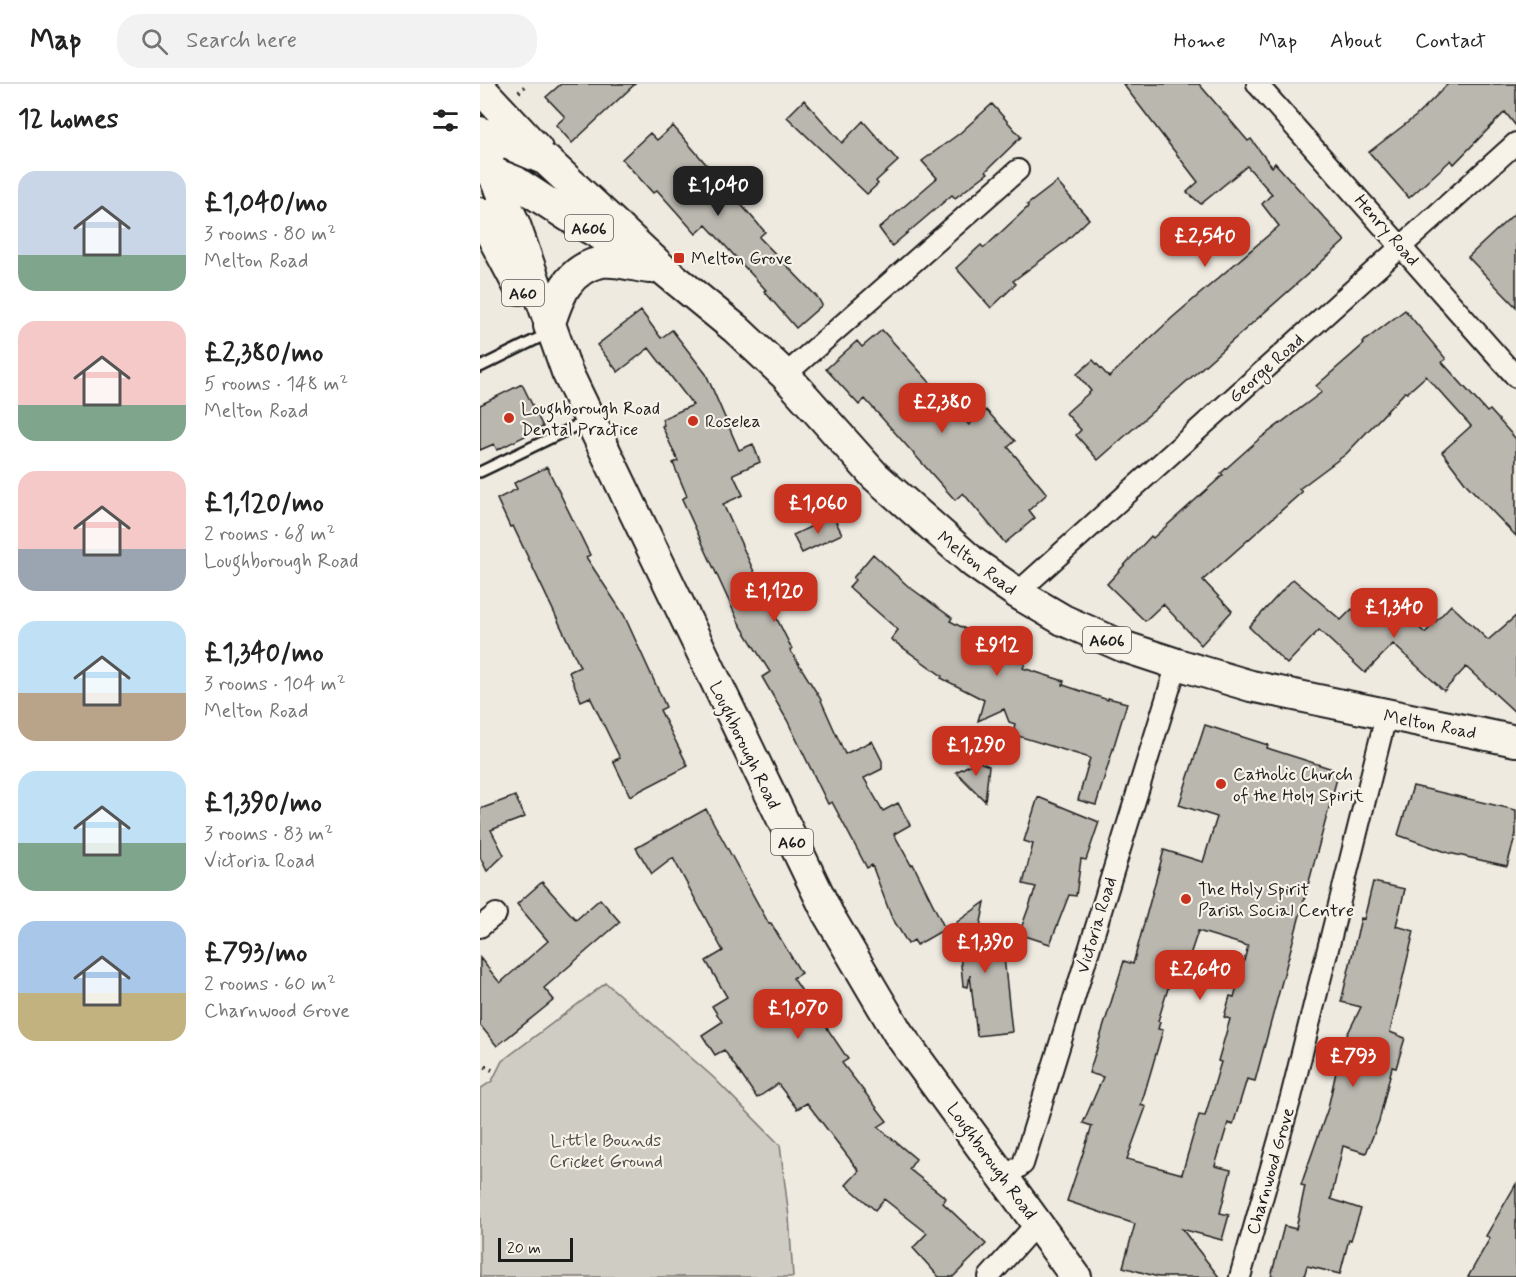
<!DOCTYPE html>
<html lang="en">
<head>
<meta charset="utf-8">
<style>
  body { margin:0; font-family:Mynerve,sans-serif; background:#f2f2f2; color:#222; height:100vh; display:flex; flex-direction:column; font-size:22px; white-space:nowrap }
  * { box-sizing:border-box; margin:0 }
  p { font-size:20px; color:#767676 }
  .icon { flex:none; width:33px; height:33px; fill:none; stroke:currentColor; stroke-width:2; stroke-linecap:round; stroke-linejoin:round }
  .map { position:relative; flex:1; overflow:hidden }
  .sheet { display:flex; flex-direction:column; background:#fff; width:480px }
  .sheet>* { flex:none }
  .scale { position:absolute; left:18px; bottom:15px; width:75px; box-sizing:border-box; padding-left:6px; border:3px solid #1c1c1c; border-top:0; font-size:16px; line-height:21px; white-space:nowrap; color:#1c1c1c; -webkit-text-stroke:4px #f7f3e8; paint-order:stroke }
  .price { position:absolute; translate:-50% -51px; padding:0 14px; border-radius:12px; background:#c8321e; color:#fff; font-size:20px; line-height:39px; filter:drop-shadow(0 2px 3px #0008) }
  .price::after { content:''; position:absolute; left:50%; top:36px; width:18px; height:14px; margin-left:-9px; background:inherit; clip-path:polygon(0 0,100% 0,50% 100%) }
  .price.on { background:#222; color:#fff }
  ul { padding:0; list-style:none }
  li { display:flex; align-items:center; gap:18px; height:150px; padding:0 18px }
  li span { display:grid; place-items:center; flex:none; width:168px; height:120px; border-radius:18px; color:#555 }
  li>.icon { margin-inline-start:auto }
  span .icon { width:72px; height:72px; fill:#fffc; stroke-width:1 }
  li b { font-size:26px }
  h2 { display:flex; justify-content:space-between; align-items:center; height:72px; padding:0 18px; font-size:26px }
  header { display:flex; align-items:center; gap:36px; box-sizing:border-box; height:84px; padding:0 30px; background:#fff; border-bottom:2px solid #e0e0e0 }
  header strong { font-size:28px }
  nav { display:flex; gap:33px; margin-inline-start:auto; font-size:21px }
  .search { width:420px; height:54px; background:#f2f2f2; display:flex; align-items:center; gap:15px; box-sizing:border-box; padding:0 21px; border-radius:24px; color:#767676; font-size:22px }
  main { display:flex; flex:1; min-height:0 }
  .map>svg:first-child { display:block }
</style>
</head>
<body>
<header>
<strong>Map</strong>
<div class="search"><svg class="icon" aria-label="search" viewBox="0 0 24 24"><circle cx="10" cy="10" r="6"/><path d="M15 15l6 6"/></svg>Search here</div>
<nav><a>Home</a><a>Map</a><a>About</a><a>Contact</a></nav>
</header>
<main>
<section class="sheet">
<h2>12 homes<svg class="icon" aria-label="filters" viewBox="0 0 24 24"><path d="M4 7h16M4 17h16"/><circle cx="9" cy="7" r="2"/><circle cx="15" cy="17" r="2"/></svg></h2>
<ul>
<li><span style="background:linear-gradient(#c9d6e8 70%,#7fa58c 0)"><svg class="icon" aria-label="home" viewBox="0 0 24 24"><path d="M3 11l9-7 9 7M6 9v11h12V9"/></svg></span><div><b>£1,040/mo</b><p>3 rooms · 80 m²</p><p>Melton Road</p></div></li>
<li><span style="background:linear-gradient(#f6c9c9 70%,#7fa58c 0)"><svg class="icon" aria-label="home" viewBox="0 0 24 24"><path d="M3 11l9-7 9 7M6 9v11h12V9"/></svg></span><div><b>£2,380/mo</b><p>5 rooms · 148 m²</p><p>Melton Road</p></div></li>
<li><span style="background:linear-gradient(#f6c9c9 65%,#9aa5b1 0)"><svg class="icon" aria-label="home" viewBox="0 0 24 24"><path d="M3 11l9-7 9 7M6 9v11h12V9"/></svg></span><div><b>£1,120/mo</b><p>2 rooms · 68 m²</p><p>Loughborough Road</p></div></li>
<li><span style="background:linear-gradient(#bfe0f5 60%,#b9a48a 0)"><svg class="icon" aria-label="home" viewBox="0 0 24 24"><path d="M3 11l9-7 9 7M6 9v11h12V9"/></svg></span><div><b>£1,340/mo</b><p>3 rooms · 104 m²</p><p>Melton Road</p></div></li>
<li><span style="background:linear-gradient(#bfe0f5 60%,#7fa58c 0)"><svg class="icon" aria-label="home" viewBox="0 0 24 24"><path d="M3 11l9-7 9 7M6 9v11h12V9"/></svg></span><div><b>£1,390/mo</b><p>3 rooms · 83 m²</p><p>Victoria Road</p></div></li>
<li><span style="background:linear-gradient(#a9c7e8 60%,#c2b280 0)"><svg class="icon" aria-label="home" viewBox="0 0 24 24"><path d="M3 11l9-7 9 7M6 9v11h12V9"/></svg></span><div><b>£793/mo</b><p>2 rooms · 60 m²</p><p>Charnwood Grove</p></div></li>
</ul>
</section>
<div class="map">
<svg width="1036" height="1193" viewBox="0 0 1036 1193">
  <rect width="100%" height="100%" fill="#eeeae0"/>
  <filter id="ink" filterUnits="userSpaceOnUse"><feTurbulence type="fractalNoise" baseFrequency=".0167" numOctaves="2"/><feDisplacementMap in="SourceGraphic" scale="12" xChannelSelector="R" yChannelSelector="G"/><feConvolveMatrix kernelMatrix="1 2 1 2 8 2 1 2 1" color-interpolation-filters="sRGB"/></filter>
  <g filter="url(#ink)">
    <path fill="#cfccc3" stroke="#767470" stroke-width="1.5" d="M126,899L233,993L300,1061L309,1133L313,1193H0V1005L12,997L22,977Z"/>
    <path fill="#bab7af" stroke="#1c1c1c" stroke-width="1.5" fill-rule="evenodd" d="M81,0H155L92,59L76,41L85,33L66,13Z
      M643,0H719L768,57L771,55L792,83L795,79L865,157L618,376L596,351L601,346L586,329L611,307L597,290L613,276L629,293L693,233L799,142L782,120L792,110L767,82L721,120L707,108L718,98Z
      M968,0H1036V42L1025,28L974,80L971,76L929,114L889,68L936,32Z
      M324,16L362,59L383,37L418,77L396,97L398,100L387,110L307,33Z
      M512,20L541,53L506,87L508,89L475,114L472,111L412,162L399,144L457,94L442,77L480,49Z
      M193,42L285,148L279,153L338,214L342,221L316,244L284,207L286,206L226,141L216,150L177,106L173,109L142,75L170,49L177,56Z
      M577,98L609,135L584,159L533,197L536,200L511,224L476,184L501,161L504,164L548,123L547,121Z
      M1036,128V223L988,173Z
      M925,226L966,275L962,278L1007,328L1010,326L1036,355V452L987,401L962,368L991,342L946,292L927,309L925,308L866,370L819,405L822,408L723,496L752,527L721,561L683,520L665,537L627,500L671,452L673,454L743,391L741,389L778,356L842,308L836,302L884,260L883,258Z
      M161,227L181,254L192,246L226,290L259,366L273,360L280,378L253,390L263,411L243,420L276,492L279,490L297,520L291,523L312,565L310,566L340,614L365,670L392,657L402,677V685L384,694L403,727L418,719L430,741L414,750L431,781L433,780L465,845L437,861L434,856L428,860L411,832L392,781L387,784L352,718L348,720L307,636L282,593L290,588L259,539L202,415L207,412L193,379L198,377L182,342L184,341L182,335L213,321L169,264L138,288L117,261Z
      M402,246L489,341L506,326L535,357L528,363L567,410L549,426L555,434L525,459L483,409L475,416L385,315L379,321L346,285L377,257L382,263Z
      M42,300L63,343L17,366L14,360L0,366V321Z
      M67,383L110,471L106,473L144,531L186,623L180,626L208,682L150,712L133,677L140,674L110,613L101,617L89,588L100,583L33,442L30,443L17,415L37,405L34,399Z
      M353,432L362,450L322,469L313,451Z
      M393,470L428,502L472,534L470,537L520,563L516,569L545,580L543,584L584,597L583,601L628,616V614L647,619L616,721L598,716L610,674L538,652L534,644L535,640L529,638L524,625L498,637L504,616L461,594L462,592L411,555L418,546L369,503L375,496L373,494Z
      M813,495L861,536L872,525L879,532L901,508L945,549L971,521L1008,556L1036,532V629L986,583L964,607L913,560L885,589L839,546L807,580L769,543Z
      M725,641L788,661L787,664L859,687L775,997L767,995L753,1041L748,1039L735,1082L751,1086L740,1129L749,1131L742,1156L702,1145L739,1193H678L643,1183L655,1140L587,1117L612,1042L603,1039L623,993L609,989L644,877L653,880L684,766L723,778L737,733L699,721ZM718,847L768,862L754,913L750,912L744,933L750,935L738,977L741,978L725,1032L719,1031L702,1090L647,1075L666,1023L661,1021L683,946L678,945L680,938L678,937L693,888L703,892Z
      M497,677L509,682L505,717L476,688Z
      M933,702L1036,726V749L1027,782L969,769L918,751Z
      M35,712L45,733L11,746L24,771L7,787L0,773V725Z
      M558,713L619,738L606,776L601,775L596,812L589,811L570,860L539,850L556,803L543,800L553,760L544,757Z
      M226,725L289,840L291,839L321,889L313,894L368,975L362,979L407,1037L398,1043L436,1075L429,1085L466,1114L463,1119L506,1160L473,1193H459L433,1164L447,1149L404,1115L395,1126L366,1101L379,1087L327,1019L317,1025L298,1000L277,1014L244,966L235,971L222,951L242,938L232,922L247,913L226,877L243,867L193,774L172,790L156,764Z
      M62,798L96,836L120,815L140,838L64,904L74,916L17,962L0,941V874L20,899L68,857L37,820Z
      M893,798L925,805L916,842L934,847L910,948L925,954L916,984L912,983L899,1037L886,1069L863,1062L851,1115L881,1125L871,1156L869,1155L860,1190L827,1182L824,1193H791L804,1142L816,1145L825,1102L821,1101L848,1024L862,961L881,923L861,918L881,834L884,835Z
      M505,818L499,848L521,845L532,948L497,952L490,891L488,903L483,902L477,838Z
      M1036,1100V1193H988L1010,1154L1006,1152Z"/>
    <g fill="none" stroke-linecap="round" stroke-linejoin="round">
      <defs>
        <path id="service" d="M0,283L65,251
          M0,388L106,337"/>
        <path id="minor" d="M777,0L1036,293
          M305,291L538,86
          M537,509L1036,59
          M0,843L16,830
          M525,1094L543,1080L697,580
          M509,1193L557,1139
          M760,1193L811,1013L906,632"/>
        <path id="primary" d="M0,4L57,65
          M0,48L66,76L184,186L256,245L305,291L395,392L494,479L537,509L583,536L642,562L697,580L771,602L1036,657
          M0,60L35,141L87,288L348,830L418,949L596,1193
          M4,85L36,98L88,132L142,163
          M0,129L40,205
          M69,242C78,213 88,184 122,178C136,176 155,182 169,184"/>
      </defs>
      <use href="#service" stroke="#1c1c1c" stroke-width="14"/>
      <use href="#minor" stroke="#1c1c1c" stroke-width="24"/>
      <use href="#primary" stroke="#1c1c1c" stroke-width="34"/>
      <path stroke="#1c1c1c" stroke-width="4" stroke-dasharray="1.5 4.5" stroke-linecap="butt" d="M39,8L45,2L44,0
        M0,980L16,988"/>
      <use href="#service" stroke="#f7f3e8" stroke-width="9"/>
      <use href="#minor" stroke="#f7f3e8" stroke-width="20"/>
      <use href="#primary" stroke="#f7f3e8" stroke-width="30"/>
    </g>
  </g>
  <g fill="#c8321e" stroke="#f7f3e8" stroke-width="2">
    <rect x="193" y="168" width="12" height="12" rx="3"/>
    <circle cx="29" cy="334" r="6"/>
    <circle cx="213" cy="337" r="6"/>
    <circle cx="741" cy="700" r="6"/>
    <circle cx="706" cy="815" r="6"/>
  </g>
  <g text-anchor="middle" stroke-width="4.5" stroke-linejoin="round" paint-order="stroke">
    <g fill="#f7f3e8" stroke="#5e5c59" stroke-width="1.5">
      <rect x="85" y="131" width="48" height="26" rx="4.5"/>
      <rect x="22" y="196" width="42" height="26" rx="4.5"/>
      <rect x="603" y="543" width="48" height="26" rx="4.5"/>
      <rect x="291" y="745" width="42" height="26" rx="4.5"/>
    </g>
    <g font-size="16" font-weight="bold" fill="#1c1c1c">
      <text x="109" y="150">A606</text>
      <text x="43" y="215">A60</text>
      <text x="627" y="562">A606</text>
      <text x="312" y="764">A60</text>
    </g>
    <g font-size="18" fill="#1c1c1c" stroke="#f7f3e8">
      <text transform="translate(907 146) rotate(49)" y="6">Henry Road</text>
      <text transform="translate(786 284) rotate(-42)" y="6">George Road</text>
      <text transform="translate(497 479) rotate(37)" y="6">Melton Road</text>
      <text transform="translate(950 640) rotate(11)" y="6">Melton Road</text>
      <text transform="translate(265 661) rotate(64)" y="6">Loughborough Road</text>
      <text transform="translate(616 841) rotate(-73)" y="6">Victoria Road</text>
      <text transform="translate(512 1077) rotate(54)" y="6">Loughborough Road</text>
      <text transform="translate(790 1087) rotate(-74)" y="6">Charnwood Grove</text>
    </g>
    <g font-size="18" fill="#1c1c1c" stroke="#f7f3e8" text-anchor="start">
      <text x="211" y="180">Melton Grove</text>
      <text x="41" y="330">Loughborough Road<tspan x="41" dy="21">Dental Practice</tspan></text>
      <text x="225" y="343">Roselea</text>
      <text x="753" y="696">Catholic Church<tspan x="753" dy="21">of the Holy Spirit</tspan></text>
      <text x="718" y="811">The Holy Spirit<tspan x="718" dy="21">Parish Social Centre</tspan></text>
    </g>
    <g font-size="18" fill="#52514e" stroke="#f7f3e8">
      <text x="126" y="1062">Little Bounds<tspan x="126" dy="21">Cricket Ground</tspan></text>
    </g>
  </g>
</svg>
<div class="scale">20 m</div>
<b class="price on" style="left:238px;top:133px">£1,040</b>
<b class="price" style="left:725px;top:184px">£2,540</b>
<b class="price" style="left:462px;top:350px">£2,380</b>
<b class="price" style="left:338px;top:451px">£1,060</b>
<b class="price" style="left:294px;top:539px">£1,120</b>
<b class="price" style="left:914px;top:555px">£1,340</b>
<b class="price" style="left:517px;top:593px">£912</b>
<b class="price" style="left:496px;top:693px">£1,290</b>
<b class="price" style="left:505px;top:890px">£1,390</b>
<b class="price" style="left:720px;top:917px">£2,640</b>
<b class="price" style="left:318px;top:956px">£1,070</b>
<b class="price" style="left:873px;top:1004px">£793</b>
</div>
</main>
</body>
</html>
